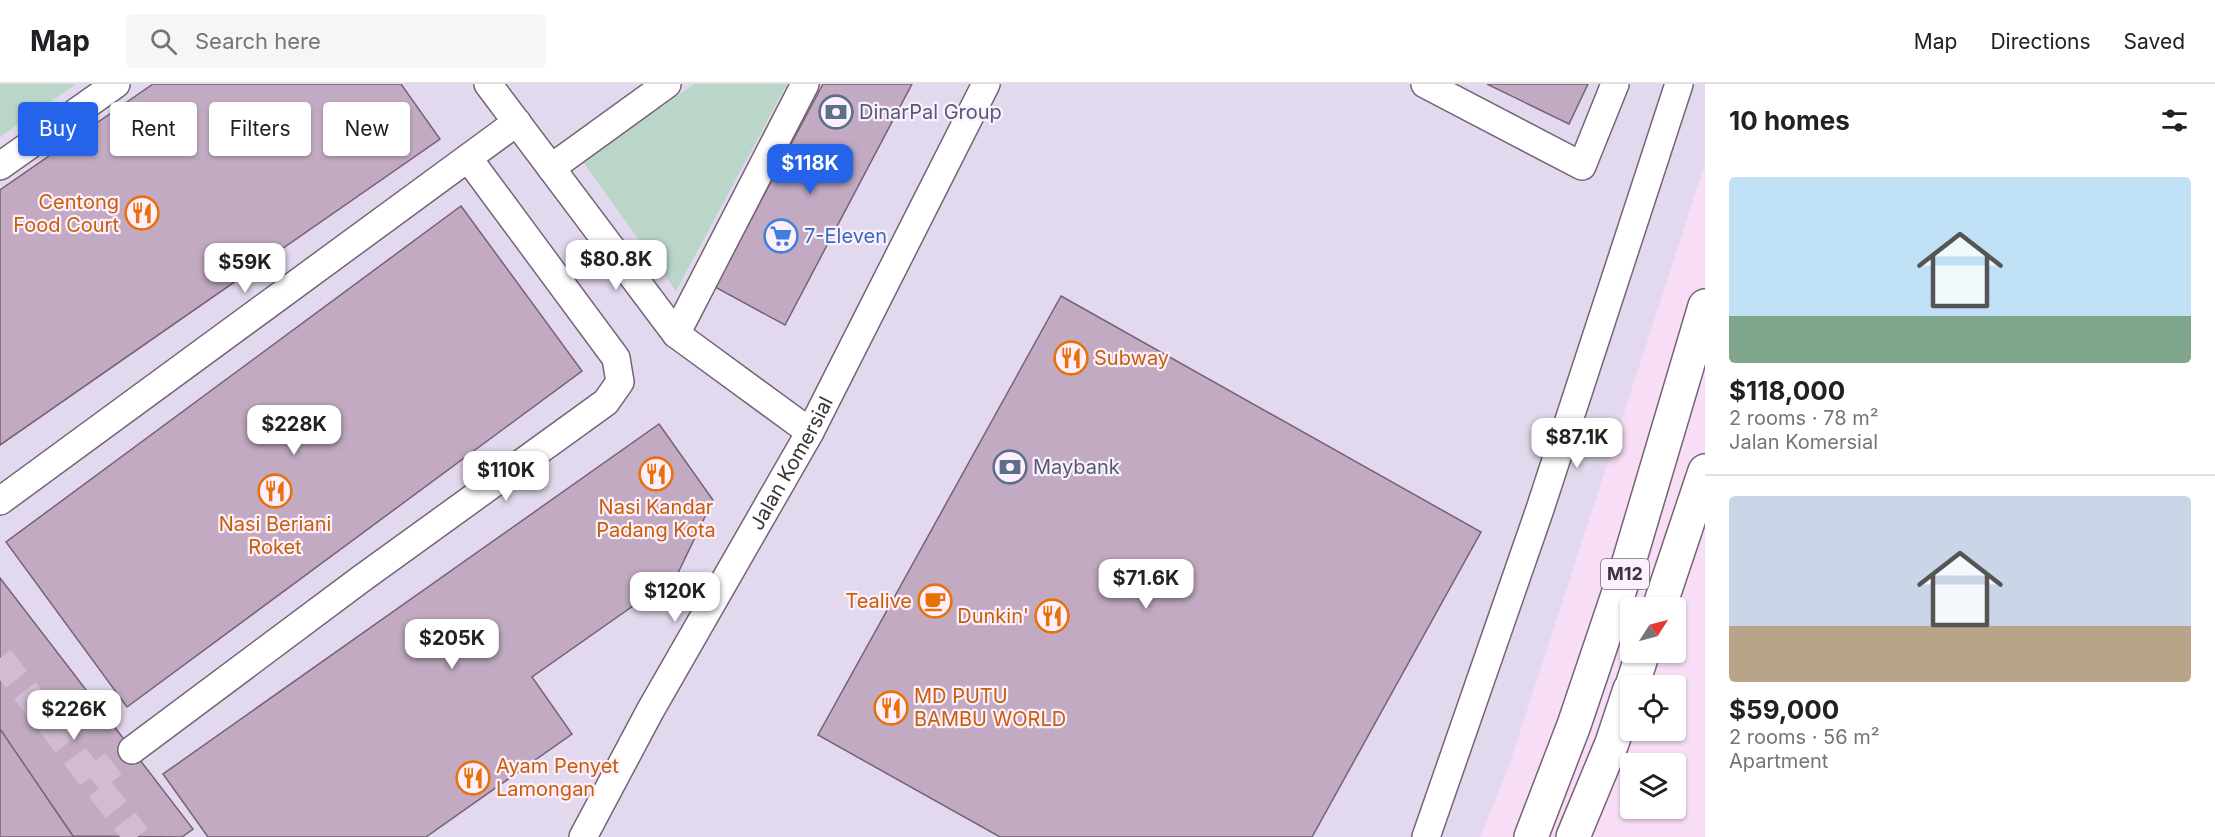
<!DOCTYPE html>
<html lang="en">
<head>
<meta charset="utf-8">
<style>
  body { margin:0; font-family:Inter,sans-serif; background:#f6f6f6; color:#202124; height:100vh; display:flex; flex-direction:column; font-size:22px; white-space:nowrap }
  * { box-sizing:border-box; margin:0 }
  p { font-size:20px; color:#757577 }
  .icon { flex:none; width:33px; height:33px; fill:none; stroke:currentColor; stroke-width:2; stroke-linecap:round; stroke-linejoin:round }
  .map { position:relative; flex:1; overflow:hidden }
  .side { display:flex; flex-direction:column; background:#fff; width:510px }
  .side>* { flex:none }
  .guide { position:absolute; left:18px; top:18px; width:570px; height:54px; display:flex; gap:12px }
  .needle { width:39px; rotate:54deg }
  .buttons { position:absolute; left:1620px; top:513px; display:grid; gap:12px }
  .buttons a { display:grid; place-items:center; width:66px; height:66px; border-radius:6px; background:#fff; box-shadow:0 2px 4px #0004; font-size:30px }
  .price { position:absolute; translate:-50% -51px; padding:0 14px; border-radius:12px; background:#fff; color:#222; font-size:20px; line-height:39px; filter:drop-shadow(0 2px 3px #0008) }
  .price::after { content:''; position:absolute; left:50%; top:36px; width:18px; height:14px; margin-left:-9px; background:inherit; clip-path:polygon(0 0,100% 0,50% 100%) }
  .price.current { background:#2563eb; color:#fff }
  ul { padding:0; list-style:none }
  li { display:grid; align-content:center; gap:12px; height:318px; padding:0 24px }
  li+li { border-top:2px solid #e0e0e0 }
  li span { display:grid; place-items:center; height:186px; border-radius:6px; color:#555 }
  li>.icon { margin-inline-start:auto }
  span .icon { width:108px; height:108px; fill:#fffc; stroke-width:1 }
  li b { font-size:26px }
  h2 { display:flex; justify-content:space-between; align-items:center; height:72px; padding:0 24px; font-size:26px }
  .chip { padding:0 21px; border-radius:6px; background:#fff; box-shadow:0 2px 4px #0004; font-size:21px; line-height:54px }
  .chip.current { background:#2563eb; color:#fff }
  header { display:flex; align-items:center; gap:36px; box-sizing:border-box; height:84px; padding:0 30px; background:#fff; border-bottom:2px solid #e0e0e0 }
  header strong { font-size:28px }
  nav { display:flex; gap:33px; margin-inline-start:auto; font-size:21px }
  .search { width:420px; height:54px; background:#f6f6f6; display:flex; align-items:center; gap:15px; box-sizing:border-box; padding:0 21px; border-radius:6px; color:#757577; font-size:22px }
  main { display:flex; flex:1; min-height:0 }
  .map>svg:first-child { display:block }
</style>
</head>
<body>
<header>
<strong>Map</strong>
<div class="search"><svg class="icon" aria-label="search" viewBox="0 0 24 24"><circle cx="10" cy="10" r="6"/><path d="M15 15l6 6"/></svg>Search here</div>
<nav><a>Map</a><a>Directions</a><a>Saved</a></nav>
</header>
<main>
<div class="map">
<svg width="1705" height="753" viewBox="0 0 1705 753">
  <rect width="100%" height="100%" fill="#f7def6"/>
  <path fill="#e3d9ee" d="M0,0H1705V80L1508,685L1480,753H0Z"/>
  <path fill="#bad6c8" d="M0,0H76L0,53Z
    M694,0H787L676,207L583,78Z"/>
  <path fill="#c2abc2" stroke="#766176" stroke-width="1.5" d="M153,0H401L440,55L0,361V106Z
    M823,0H912L785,241L715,203Z
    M1487,0H1588L1569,40Z
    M461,122L582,287L127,623L6,458Z
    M1061,212L1481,448L1312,753H1000L818,651Z
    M659,340L713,416L677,491L532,593L572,650L426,753H208L163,690Z
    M0,494L193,745L182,753L73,752L0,645Z
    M0,645L73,752V753H0Z"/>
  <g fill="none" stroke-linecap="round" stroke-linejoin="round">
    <path stroke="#d1bcd1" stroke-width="27" stroke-dasharray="27 14" stroke-linecap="butt" d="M0,574L137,753
      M92,696L132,666"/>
    <defs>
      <g id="minor">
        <path d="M488,0L676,250L810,348"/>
        <path d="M1425,0L1582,82L1615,0"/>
        <path d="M0,82L116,0"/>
        <path d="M551,84L667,0"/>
        <path d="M676,250L805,0"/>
        <path d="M0,417L517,38"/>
        <path d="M132,666L361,495L606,318L620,298L616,274L468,74"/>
        <path id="s1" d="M583,753L650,627L810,348L986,0"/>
        <path d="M1426,753L1540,425L1679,0"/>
      </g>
      <path id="major" d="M1659,524L1705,387
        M1632,602L1643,568
        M1531,753L1574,641L1628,481L1705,222
        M1573,753L1612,659L1630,605"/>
    </defs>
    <use href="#minor" stroke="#776277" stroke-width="30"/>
    <use href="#major" stroke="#776277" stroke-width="36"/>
    <use href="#minor" stroke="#fff" stroke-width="27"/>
    <use href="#major" stroke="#fff" stroke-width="33"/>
  </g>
  <defs>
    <symbol id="bank-ring" viewBox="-11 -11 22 22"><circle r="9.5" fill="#feeffe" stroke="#5c6f8a" stroke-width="1.5"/><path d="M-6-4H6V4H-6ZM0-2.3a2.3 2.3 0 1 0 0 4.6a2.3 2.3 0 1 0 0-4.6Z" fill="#5c6f8a"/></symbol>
    <symbol id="restaurant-ring" viewBox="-11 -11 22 22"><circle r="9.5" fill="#feeffe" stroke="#e8710a" stroke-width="1.5"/><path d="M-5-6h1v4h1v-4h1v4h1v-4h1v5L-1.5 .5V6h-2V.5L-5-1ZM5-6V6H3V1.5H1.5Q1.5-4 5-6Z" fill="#e8710a"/></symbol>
    <symbol id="supermarket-ring" viewBox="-11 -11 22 22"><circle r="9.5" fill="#feeffe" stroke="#3f7fe0" stroke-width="1.5"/><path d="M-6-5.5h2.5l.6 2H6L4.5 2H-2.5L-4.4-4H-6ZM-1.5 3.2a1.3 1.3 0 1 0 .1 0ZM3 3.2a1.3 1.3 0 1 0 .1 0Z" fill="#3f7fe0"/></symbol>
    <symbol id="cafe-ring" viewBox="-11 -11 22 22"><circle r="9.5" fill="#feeffe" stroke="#e8710a" stroke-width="1.5"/><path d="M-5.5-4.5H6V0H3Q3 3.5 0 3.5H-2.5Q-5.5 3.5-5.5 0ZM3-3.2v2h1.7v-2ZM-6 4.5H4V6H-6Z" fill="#e8710a"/></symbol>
  </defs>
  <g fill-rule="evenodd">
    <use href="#bank-ring" x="817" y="9" width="38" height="38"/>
    <use href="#restaurant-ring" x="123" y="110" width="38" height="38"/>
    <use href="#supermarket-ring" x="762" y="133" width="38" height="38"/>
    <use href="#restaurant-ring" x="1052" y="255" width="38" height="38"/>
    <use href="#bank-ring" x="991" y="364" width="38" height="38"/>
    <use href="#restaurant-ring" x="637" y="371" width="38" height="38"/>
    <use href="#restaurant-ring" x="256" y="388" width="38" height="38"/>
    <use href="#cafe-ring" x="916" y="498" width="38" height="38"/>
    <use href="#restaurant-ring" x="1033" y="513" width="38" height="38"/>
    <use href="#restaurant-ring" x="872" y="605" width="38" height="38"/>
    <use href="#restaurant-ring" x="454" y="675" width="38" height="38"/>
  </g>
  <g text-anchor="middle" stroke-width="4.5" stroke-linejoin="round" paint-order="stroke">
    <rect fill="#feeffe" stroke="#766b76" stroke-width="1.5" x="1601" y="475" width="48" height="30" rx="4.5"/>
    <g font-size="18" font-weight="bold" fill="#3b323b">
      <text x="1625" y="496">M12</text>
    </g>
    <g font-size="20" fill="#4e5e75" stroke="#feeffe" text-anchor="start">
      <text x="859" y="35">DinarPal Group</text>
      <text x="1033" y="390">Maybank</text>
    </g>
    <g font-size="20" fill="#c56008" stroke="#feeffe" text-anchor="end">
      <text x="119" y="125">Centong<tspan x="119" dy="23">Food Court</tspan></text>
      <text x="1094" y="281" text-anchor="start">Subway</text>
      <text x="656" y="430" text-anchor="middle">Nasi Kandar<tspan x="656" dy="23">Padang Kota</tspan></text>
      <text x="275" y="447" text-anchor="middle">Nasi Beriani<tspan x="275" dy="23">Roket</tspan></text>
      <text x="912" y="524">Tealive</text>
      <text x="1029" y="539">Dunkin'</text>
      <text x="914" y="619" text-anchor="start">MD PUTU<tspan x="914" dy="23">BAMBU WORLD</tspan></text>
      <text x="496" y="689" text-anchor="start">Ayam Penyet<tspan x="496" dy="23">Lamongan</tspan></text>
    </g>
    <g font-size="20" fill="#366cbe" stroke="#feeffe" text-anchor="start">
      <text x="804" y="159">7-Eleven</text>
    </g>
    <g font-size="20" fill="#3b323b" stroke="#feeffe">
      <text dy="7" stroke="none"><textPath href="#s1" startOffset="428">Jalan Komersial</textPath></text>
    </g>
  </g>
</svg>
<div class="buttons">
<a><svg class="needle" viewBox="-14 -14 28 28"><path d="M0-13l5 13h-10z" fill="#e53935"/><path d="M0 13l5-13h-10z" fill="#757577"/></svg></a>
<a><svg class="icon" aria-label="locate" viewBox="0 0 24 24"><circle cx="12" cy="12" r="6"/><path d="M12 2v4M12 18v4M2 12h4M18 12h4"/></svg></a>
<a><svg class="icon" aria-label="layers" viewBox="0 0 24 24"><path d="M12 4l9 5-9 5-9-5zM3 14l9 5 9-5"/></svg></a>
</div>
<b class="price current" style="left:810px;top:111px">$118K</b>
<b class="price" style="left:616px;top:207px">$80.8K</b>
<b class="price" style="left:245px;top:210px">$59K</b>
<b class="price" style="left:294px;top:372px">$228K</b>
<b class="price" style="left:1577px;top:385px">$87.1K</b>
<b class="price" style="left:506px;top:418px">$110K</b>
<b class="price" style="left:1146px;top:526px">$71.6K</b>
<b class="price" style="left:675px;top:539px">$120K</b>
<b class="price" style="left:452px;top:586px">$205K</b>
<b class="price" style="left:74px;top:657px">$226K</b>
<div class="guide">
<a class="chip current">Buy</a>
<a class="chip">Rent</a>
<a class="chip">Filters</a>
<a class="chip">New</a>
</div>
</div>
<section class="side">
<h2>10 homes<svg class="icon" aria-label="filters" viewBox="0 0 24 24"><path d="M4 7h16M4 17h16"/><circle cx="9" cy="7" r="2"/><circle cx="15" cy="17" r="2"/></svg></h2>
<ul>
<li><span style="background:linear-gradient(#bfe0f5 75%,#7fa58c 0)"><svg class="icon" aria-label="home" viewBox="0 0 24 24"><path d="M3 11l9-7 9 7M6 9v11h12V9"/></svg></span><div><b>$118,000</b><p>2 rooms · 78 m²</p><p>Jalan Komersial</p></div></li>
<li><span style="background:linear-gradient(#c9d6e8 70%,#b9a48a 0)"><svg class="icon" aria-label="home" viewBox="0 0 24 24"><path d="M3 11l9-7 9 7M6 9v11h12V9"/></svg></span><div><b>$59,000</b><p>2 rooms · 56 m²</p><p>Apartment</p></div></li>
</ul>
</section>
</main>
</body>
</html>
